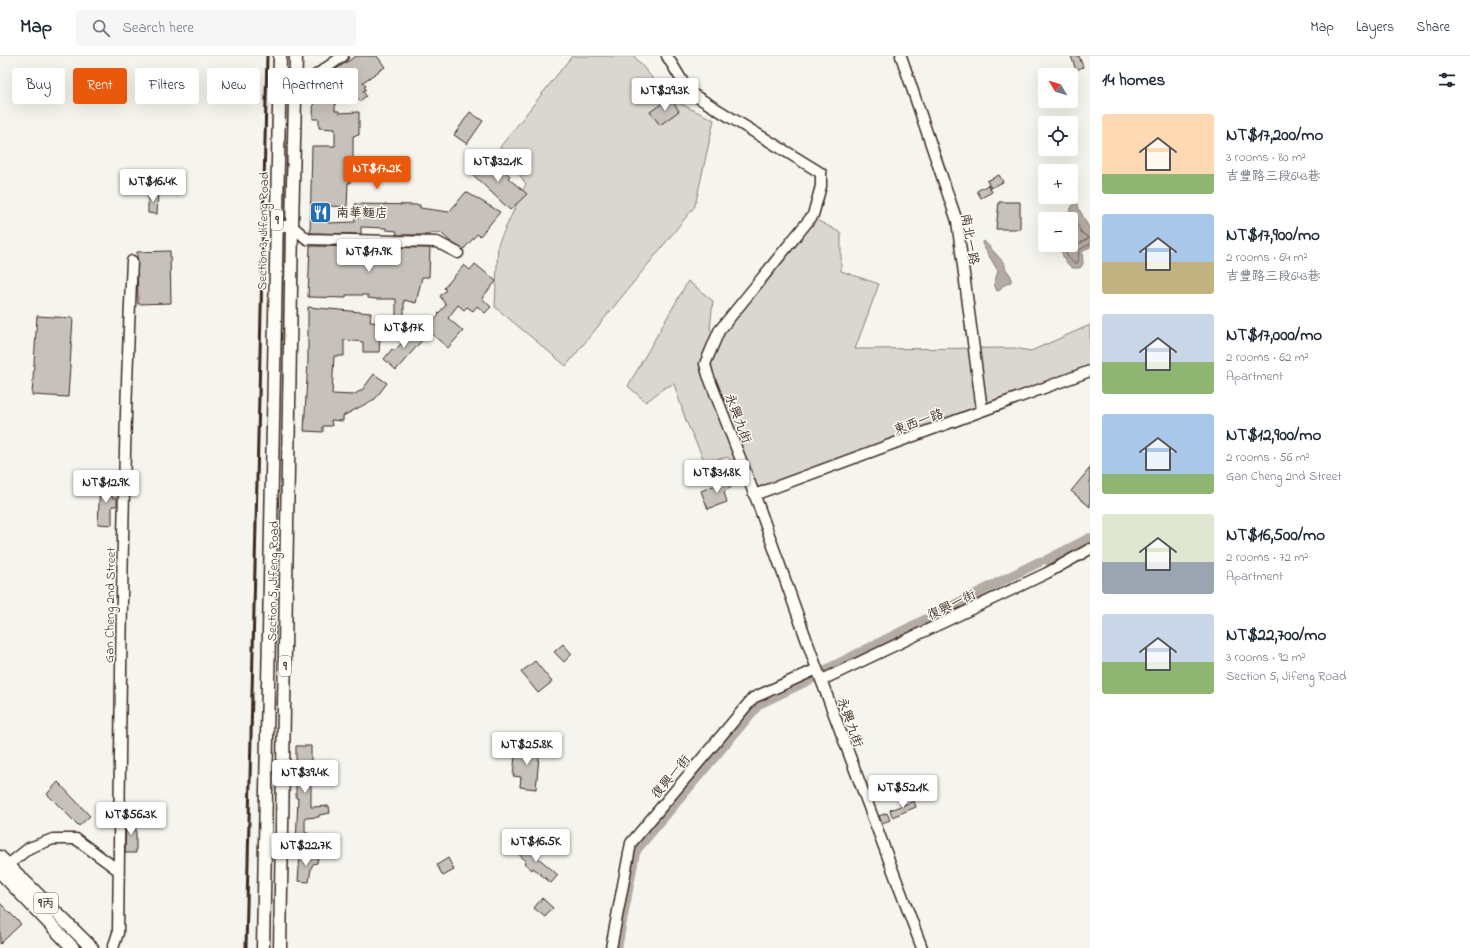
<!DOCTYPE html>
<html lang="en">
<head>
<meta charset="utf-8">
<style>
  body { margin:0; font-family:"Indie Flower","LXGW WenKai TC",sans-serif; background:#f6f6f7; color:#1f2937; height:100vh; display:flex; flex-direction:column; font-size:15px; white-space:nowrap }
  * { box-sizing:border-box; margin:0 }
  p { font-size:13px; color:#747a83 }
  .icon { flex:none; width:22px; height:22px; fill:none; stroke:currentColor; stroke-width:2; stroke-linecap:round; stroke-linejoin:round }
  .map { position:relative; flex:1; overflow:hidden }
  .details { display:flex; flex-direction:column; background:#fff; width:380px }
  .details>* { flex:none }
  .top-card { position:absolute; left:12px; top:12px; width:380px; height:36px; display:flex; gap:8px }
  .needle { width:26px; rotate:308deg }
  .controls { position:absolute; left:1038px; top:12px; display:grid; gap:8px }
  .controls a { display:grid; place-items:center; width:40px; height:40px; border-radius:4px; background:#fff; box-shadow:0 4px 16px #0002; font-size:20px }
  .price { position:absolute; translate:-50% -34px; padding:0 9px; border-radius:4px; background:#fff; color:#222; font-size:13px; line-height:26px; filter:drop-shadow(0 1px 2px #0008) }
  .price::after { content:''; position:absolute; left:50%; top:24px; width:12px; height:9px; margin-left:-6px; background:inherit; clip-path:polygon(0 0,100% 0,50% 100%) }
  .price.selected { background:#ea580c; color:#fff }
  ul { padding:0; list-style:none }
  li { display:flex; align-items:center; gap:12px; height:100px; padding:0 12px }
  li span { display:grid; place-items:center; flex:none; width:112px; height:80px; border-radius:4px; color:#555 }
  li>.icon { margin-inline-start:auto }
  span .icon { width:48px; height:48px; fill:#fffc; stroke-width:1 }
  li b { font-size:17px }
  h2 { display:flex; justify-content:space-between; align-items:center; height:48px; padding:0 12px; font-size:17px }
  .tag { padding:0 14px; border-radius:4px; background:#fff; box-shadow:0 4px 16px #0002; font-size:14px; line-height:36px }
  .tag.selected { background:#ea580c; color:#fff }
  header { display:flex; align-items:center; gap:24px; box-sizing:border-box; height:56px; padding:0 20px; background:#fff; border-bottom:1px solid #e0e1e3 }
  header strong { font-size:19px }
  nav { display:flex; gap:22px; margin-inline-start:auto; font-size:14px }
  .search { width:280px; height:36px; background:#f6f6f7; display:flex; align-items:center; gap:10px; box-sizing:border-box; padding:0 14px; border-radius:4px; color:#747a83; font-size:15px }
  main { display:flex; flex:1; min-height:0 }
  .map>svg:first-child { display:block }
</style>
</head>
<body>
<header>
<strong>Map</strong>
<div class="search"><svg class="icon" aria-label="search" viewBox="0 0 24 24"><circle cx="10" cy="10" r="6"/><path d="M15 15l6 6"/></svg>Search here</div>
<nav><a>Map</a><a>Layers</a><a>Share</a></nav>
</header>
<main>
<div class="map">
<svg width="1090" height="892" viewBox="0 0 1090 892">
  <rect width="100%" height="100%" fill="#f5f4ee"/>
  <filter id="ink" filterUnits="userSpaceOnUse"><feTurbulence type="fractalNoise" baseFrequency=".025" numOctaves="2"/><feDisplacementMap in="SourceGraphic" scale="8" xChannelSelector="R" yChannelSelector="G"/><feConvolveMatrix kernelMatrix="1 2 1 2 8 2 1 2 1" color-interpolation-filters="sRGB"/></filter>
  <g filter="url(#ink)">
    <path fill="#dad6d0" stroke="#8a8077" d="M572,0H634L669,42L714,64L695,150L566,310L495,251L498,188L526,128L500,91Z
      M813,162L841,177V215L879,228L855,293L1014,292L1031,295L1090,269V314L757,432L728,401L705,406L686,365L674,328L664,332L646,346L628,330L688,225L713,245L710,273L714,277Z"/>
    <path fill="#b4aca4" stroke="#84786e" d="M1076,142L1079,153L1090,174V191L1082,196L1083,208L1080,212C1080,212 1074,212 1073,212C1066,209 1059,195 1062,189H1071V163H1062L1065,157L1070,155L1072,150L1075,148L1074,143Z
      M984,185L1005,208V212L1011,220V226L1002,230L1000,234L997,235L994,228L998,215L982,188Z"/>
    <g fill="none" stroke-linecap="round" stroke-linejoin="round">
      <path stroke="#6b5e54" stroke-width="1" d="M1065,189C1064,196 1069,205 1076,208L1078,206L1079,194L1090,188
        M1070,189V194H1073L1077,189L1089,182L1081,176L1075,165H1071"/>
      <path stroke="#b4aca4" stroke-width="10" d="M1047,504L1090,482
        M822,616L1039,506
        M617,892L635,797L637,793L759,648L813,622"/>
    </g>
    <path fill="#c7c1bb" stroke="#3b2a1e" d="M356,0H377L385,11L363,26L366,30L364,31L366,33L363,35L366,40L360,45L350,34L346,36L334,17L338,15L336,13Z
      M1071,0H1079L1083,11L1076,14Z
      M314,30L336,31L335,55H339V57L359,56V79L353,80V119H350V127H348L347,151L330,150L328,167L355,166V148L420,149V152L449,156L466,136L500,156L480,180L477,178L463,194L451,186L441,177H430V179H396L397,175L386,174V172L361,171V178L310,177L312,90H335V73L319,72V63H313Z
      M670,42L679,55L660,69L650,56Z
      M470,56L483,65L467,88L454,79Z
      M476,104L484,111L488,106L494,111L496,109L500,111L510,120L508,122L527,138L510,154L467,113Z
      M999,119L1003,126L991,132L987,125Z
      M988,129L992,136L981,142L977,135Z
      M148,136H158L157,158L148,157Z
      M999,146H1020V173H996Z
      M310,190L430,192L429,221H422L416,247L404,244V265H396V243H376L368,242V239H346V242L308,241Z
      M170,195L171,247L138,248L137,196Z
      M475,208L496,225L482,242L491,251L485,257L477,250L473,255L467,251L464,254L458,249L448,262L463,275L448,292L433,279L430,282L424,277L439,259L438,258L446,249L440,240L446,234L444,232L464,209L470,214Z
      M308,251L371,257L370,266L381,267L379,296H363V286L344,284V300H334L332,338L353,339L362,334L374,318L387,327L375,343L343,360V365L331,364L332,370H323V376L304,375L308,305Z
      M37,260L73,262L68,341L32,339Z
      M414,272L425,281L396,314L384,303L392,293L394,295L400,289Z
      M1090,412V451L1071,435Z
      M729,421L734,429L724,436L727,446L708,453L701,435L718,428Z
      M100,426L113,427L112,442H117V450H112V469L98,468Z
      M563,588L572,598L564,606L554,596Z
      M535,605L552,626L538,637L521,616Z
      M524,689L540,691L536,733L520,731L521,721L513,720L516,690L523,691Z
      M296,690H311V751L329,750L330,757L319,759V761L305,762V777H308V789H296L298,742H296Z
      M58,726L90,760L79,770L47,738Z
      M914,745L916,751L892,761L890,754Z
      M887,757L890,764L882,767L879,760Z
      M126,762H136V797H125Z
      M521,787L558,819L551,827L533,812L532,814L524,807L526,805L514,794Z
      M300,799L318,800L317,807L313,808L311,812L309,826L298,825Z
      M448,802L454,814L443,820L437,809Z
      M542,842L553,852L545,861L534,852Z
      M0,847L21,868L0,888Z"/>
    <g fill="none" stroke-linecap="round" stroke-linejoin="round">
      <defs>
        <path id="minor" d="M667,0L689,36L821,117V130L813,159L719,275L705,308L708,319L758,448L817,613L922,892
          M901,0L957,165L982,354
          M295,34L343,0
          M277,170H292L307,183L437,186L458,197
          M754,439L1090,315
          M822,624L1047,517L1090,493
          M8,809L29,792L53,783H76L118,814
          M113,892L118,877C121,653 121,429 132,205
          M611,892L631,787L753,642L817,613"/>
        <path id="major" d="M0,801L92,892
          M0,816L73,892
          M263,892L280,0
          M280,892L292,170L296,0"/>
      </defs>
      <use href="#minor" stroke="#3b2a1e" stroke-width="13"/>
      <use href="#major" stroke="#3b2a1e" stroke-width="15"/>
      <use href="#minor" stroke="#fdfcf7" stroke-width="10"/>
      <use href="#major" stroke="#fdfcf7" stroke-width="12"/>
      <path stroke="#3b2a1e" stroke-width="3" d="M246,892L267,0"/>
    </g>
  </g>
  <defs>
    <symbol id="restaurant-square" viewBox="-11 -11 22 22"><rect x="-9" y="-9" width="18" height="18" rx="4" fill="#1f6fb2" stroke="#fdfcf7"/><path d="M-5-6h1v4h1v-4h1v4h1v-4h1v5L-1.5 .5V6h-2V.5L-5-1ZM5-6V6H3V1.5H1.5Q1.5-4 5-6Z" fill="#fff"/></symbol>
  </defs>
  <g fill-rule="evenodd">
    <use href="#restaurant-square" x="308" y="144" width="25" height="25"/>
  </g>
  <g text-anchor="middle" stroke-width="3" stroke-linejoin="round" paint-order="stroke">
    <g fill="#fdfcf7" stroke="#75695f" stroke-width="1">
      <rect x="271" y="154" width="12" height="20" rx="3"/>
      <rect x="279" y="600" width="12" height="20" rx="3"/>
      <rect x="34" y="837" width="24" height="20" rx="3"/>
    </g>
    <g font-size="12" font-weight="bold" fill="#3b2a1e">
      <text x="277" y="168">9</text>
      <text x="285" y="614">9</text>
      <text x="46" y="851">9丙</text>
    </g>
    <g font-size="13" fill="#3b2a1e" stroke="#fdfcf7" text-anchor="start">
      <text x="336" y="161">南華麵店</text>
    </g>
    <g font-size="13" fill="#3b2a1e" stroke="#fdfcf7">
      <text transform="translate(262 175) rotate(-89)" y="5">Section 3, Jifeng Road</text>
      <text transform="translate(971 183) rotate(80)" y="5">南北一路</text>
      <text transform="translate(739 362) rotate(69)" y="5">永興九街</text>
      <text transform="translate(918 365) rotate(-20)" y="5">東西一路</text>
      <text transform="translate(272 525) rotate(-89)" y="5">Section 5, Jifeng Road</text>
      <text transform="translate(951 548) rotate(-26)" y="5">復興一街</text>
      <text transform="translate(109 549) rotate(-89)" y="5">Gan Cheng 2nd Street</text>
      <text transform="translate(851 666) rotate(70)" y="5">永興九街</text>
      <text transform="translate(670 720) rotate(-50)" y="5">復興一街</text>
    </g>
  </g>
</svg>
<div class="controls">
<a><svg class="needle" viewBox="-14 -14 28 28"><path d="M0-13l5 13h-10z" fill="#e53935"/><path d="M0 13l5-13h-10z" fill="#747a83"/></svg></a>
<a><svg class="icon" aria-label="locate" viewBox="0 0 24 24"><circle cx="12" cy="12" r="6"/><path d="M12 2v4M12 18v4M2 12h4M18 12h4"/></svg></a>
<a>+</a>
<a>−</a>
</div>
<b class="price" style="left:665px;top:56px">NT$29.3K</b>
<b class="price" style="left:498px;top:127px">NT$32.1K</b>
<b class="price selected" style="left:377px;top:134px">NT$17.2K</b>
<b class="price" style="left:153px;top:147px">NT$16.4K</b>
<b class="price" style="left:369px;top:217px">NT$17.9K</b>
<b class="price" style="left:404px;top:293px">NT$17K</b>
<b class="price" style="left:717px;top:438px">NT$31.8K</b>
<b class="price" style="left:106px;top:448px">NT$12.9K</b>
<b class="price" style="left:527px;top:710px">NT$25.8K</b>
<b class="price" style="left:305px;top:738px">NT$39.4K</b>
<b class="price" style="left:903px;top:753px">NT$52.1K</b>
<b class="price" style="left:131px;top:780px">NT$56.3K</b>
<b class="price" style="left:536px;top:807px">NT$16.5K</b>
<b class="price" style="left:306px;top:811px">NT$22.7K</b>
<div class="top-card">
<a class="tag">Buy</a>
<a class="tag selected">Rent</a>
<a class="tag">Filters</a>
<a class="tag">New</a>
<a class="tag">Apartment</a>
</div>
</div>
<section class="details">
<h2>14 homes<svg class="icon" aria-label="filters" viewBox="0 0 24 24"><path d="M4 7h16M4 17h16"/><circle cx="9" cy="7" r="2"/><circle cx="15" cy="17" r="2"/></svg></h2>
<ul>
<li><span style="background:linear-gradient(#ffd9b3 75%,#8fb573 0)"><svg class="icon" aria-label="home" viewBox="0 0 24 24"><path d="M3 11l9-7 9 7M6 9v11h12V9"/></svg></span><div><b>NT$17,200/mo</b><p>3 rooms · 80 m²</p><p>吉豐路三段643巷</p></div></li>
<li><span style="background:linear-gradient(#a9c7e8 60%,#c2b280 0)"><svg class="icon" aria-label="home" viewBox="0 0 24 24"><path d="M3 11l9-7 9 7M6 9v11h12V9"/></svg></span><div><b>NT$17,900/mo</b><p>2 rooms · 64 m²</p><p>吉豐路三段643巷</p></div></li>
<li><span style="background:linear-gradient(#c9d6e8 60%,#8fb573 0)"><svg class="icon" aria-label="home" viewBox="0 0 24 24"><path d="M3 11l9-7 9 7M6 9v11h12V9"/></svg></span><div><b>NT$17,000/mo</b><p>2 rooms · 62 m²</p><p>Apartment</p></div></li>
<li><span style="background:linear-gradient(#a9c7e8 75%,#8fb573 0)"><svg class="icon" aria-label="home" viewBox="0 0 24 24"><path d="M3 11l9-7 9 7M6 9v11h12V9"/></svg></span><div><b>NT$12,900/mo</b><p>2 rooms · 56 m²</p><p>Gan Cheng 2nd Street</p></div></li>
<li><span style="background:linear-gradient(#dfe7d0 60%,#9aa5b1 0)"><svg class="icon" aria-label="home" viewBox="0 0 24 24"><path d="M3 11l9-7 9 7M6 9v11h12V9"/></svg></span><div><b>NT$16,500/mo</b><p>2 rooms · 72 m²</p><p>Apartment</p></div></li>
<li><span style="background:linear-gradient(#c9d6e8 60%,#8fb573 0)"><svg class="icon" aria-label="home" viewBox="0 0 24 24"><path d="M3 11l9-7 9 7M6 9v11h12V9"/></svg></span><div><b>NT$22,700/mo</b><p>3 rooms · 92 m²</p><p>Section 5, Jifeng Road</p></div></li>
</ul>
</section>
</main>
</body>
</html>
